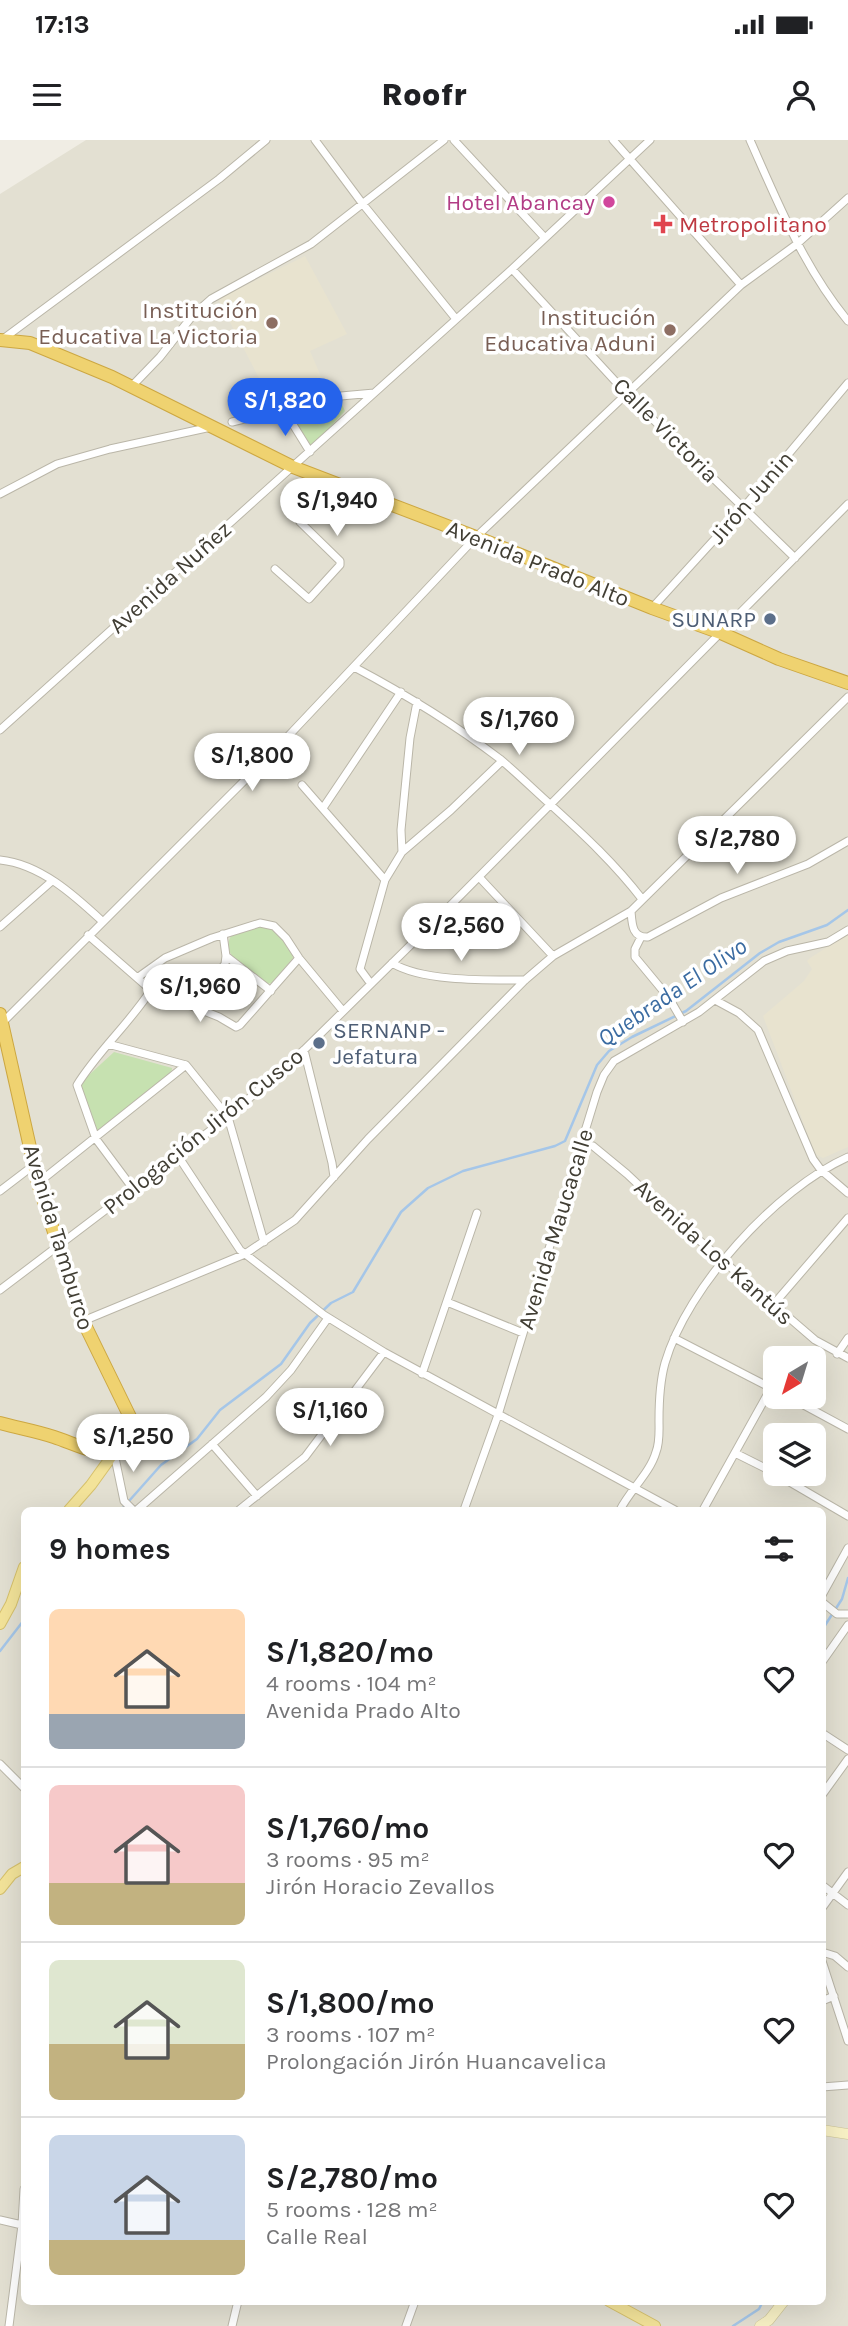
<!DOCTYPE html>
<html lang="en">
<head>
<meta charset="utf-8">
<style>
  body { margin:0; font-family:Karla,sans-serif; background:#f6f6f6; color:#202124; height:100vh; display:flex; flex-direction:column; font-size:26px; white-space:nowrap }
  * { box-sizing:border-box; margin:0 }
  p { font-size:23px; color:#757577 }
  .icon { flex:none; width:38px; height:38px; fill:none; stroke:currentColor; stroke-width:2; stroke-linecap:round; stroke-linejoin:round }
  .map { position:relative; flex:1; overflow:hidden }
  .panel { position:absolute; left:21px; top:1367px; width:805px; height:798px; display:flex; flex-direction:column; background:#fff; border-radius:10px; box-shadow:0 7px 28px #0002 }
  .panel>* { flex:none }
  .needle { width:46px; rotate:218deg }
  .controls { position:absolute; left:763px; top:1206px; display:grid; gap:14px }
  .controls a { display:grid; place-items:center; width:63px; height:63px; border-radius:10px; background:#fff; box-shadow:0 7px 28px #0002; font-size:35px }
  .price { position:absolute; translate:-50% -60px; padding:0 16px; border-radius:24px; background:#fff; color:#222; font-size:23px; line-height:46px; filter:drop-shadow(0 2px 4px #0008) }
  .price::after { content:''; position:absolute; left:50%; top:42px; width:21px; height:16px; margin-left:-10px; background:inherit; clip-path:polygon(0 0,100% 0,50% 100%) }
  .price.on { background:#2563eb; color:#fff }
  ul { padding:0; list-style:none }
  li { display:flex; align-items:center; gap:21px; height:175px; padding:0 28px }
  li+li { border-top:2px solid #e0e0e0 }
  li span { display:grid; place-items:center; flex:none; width:196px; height:140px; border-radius:10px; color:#555 }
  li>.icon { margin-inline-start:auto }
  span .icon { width:84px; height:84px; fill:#fffc; stroke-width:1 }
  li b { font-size:30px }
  h2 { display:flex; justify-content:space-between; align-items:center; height:84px; padding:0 28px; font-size:30px }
  .status { display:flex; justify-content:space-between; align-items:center; height:49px; padding:0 35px; background:#fff; direction:ltr }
  .status svg { height:19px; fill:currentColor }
  header { display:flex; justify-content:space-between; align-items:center; height:91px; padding:0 28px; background:#fff; font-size:32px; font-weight:800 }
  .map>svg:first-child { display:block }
</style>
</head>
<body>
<div class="status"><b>17:13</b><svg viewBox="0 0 49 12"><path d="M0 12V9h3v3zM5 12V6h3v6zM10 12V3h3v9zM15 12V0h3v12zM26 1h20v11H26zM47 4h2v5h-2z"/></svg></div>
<header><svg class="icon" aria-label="menu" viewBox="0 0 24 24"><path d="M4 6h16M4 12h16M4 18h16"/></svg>Roofr<svg class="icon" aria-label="person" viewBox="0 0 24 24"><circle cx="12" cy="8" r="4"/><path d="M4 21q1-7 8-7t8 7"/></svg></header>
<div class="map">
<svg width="848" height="2186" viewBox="0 0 848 2186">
  <rect width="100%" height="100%" fill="#f0ede4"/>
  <path fill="#e3e0d2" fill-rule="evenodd" d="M86,0H848V2186H0V54ZM775,1218H814V1256H775ZM775,1295H814V1334H775ZM24,1370H822V2161H24Z"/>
  <path fill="#e8e3cf" d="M305,116L347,194L310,211L329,255L275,269L218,159Z
    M848,794V1007L823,1018L817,1015L813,1008L763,876L804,841L812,829L807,821L810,818Z"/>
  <path fill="#c6e1b0" d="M340,260L345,271L312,307L289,272Z
    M262,786C277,789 291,801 293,818L272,843L266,844C252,833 219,817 231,796L252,787Z
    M114,912L172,928L171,935L96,993L78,945Z"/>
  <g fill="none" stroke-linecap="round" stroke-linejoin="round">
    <path stroke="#a5c6e8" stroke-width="2.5" d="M121,1370L161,1325L197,1299L220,1270L281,1224L310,1183L331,1163L353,1152L401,1072L428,1048L463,1031L555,1006L565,1001L597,925L609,911L632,897L686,871L760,813L779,802L827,785L848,770
      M822,1490L842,1459L848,1438
      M0,1511L24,1480
      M733,2186L759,2169L763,2161"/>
    <defs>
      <path id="street" d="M315,0L362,63L456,179
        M454,0L545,98
        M613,0L741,145
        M750,0C778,63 804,128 848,181
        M512,129L627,254L795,418
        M3,199L219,39L266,0
        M132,246L160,217L193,175L211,159L311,104L444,0
        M284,270L310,312
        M232,282L341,256L374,253
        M0,354L57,324L110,309L211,287
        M275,429L309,459L340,425V421L300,382L298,377L300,368L322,338
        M652,468L744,367L848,243
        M354,527C405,554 454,584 500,619C518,634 535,651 552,666C584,695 615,724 642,759
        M0,590L512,129L650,0
        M302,645L385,740
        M323,668L401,552
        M402,712L451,670L502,621
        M0,720C40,724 74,755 102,781
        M479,737L553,816
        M631,771C632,784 632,798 648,797L721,758L808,724L848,701
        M0,787L52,741
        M88,795L151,850L219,877L236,887L240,885L299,818
        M641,797L635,809V817L669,858L683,882
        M226,816L271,851
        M392,823C423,842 488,840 525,840
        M137,838L165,818L212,798L260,783L274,786L286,798L299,818L343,871
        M371,844L360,829L385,740L402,712L401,690L410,598L417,562
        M715,860L739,873L758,890L813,1019L821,1030L848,1053
        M192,866L225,824L226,816L223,794
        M1,884L277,608L476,397L741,145L797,104L848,58
        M108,904L186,925L228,977L264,1102
        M304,910L332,1023L334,1037
        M582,1004L593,1006L627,1034L678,1082L815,1200L848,1218
        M178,1016L240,1110L324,1175L384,1212L675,1370
        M38,1043L186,925
        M134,1050L96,999L77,945C98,911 129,884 151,850
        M0,1051L34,1025
        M0,1150L228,977L304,910L439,777L848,364
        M447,1162L523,1193
        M773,1165L848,1078
        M83,1181L245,1114L295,1080L368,999L525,840L553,816L631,771L848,557
        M674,1198L775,1250
        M837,1214L848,1198
        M422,1234L477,1073
        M787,1256L848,1289
        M212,1304L257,1356
        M114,1313L124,1361L133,1370
        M735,1313L775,1333
        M776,1334L848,1376
        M137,1370L266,1257L291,1230L328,1178
        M239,1370L305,1317L384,1212
        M464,1370L498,1275L597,952L604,935L614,921L699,872L764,821L787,811L828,802L848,790
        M620,1370C630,1350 650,1333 656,1312C660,1302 659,1291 659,1280C659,1261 660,1241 665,1223C687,1147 776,1049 848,1017
        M703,1370L771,1248
        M822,1455L848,1408
        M822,1462L837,1474H848
        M822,1522L848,1485
        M822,1593L848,1610
        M0,1624L24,1648
        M822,1655L848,1619
        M822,1745L848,1765
        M822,1768L848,1732
        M822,1812L835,1816L848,1827
        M822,1821L848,1901
        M822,1861L834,1856
        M822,1947L848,1945
        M0,2080L22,2085
        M9,2186L22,2085L24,2049
        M232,2186L238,2161
        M406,2186L415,2161"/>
      <path id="secondary" d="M822,1990L848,1994
        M760,2186L769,2180L784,2161"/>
      <path id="primary" d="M69,1370L91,1345L114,1313
        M0,1484L11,1464L24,1427
        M0,1749L12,1734L24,1727
        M609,2161L655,2186"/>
      <path id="highway" d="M0,200L30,203L112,237L293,327L476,397L652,468L721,493L779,519L848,543
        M0,874L38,1043L83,1181L131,1279C131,1335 85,1307 54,1297C36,1291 18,1288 0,1283"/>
    </defs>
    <use href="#street" stroke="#bab6a8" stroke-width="9"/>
    <use href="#secondary" stroke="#cbc397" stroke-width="11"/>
    <use href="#primary" stroke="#d6c16c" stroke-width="12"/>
    <use href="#highway" stroke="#cca742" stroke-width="14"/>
    <use href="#street" stroke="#fff" stroke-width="7"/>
    <use href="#secondary" stroke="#f8f1c5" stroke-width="10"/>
    <use href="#primary" stroke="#f3e399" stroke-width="10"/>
    <use href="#highway" stroke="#efd270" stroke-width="12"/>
  </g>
  <circle fill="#d1479c" stroke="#fff" stroke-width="2.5" cx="609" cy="62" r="7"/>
  <path fill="#e0444e" stroke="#fff" stroke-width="2.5" d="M659.5 73.5h7v7h7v7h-7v7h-7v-7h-7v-7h7z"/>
  <g fill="#8d6e63" stroke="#fff" stroke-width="2.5">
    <circle cx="272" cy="183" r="7"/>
    <circle cx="670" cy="190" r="7"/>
  </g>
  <g fill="#5c6f8a" stroke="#fff" stroke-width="2.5">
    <circle cx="770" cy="479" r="7"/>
    <circle cx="319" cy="903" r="7"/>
  </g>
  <g text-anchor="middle" stroke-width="7" stroke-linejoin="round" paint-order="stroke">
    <g font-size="23" fill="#b23c85" stroke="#fff" text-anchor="end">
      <text x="595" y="70">Hotel Abancay</text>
    </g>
    <g font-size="23" fill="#be3a42" stroke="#fff" text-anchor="start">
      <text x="679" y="92">Metropolitano</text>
    </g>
    <g font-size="23" fill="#785e54" stroke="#fff" text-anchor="end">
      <text x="258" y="178">Institución<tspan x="258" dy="26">Educativa La Victoria</tspan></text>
      <text x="656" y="185">Institución<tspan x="656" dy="26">Educativa Aduni</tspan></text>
    </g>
    <g font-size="23" fill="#413e34" stroke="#fff">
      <text transform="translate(666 290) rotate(45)" y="8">Calle Victoria</text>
      <text transform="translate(751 357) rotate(-49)" y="8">Jirón Junin</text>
      <text transform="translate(538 423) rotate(22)" y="8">Avenida Prado Alto</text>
      <text transform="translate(170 437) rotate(-42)" y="8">Avenida Nuñez</text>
      <text transform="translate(203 991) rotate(-39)" y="8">Prologación Jirón Cusco</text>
      <text transform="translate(555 1089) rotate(-73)" y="8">Avenida Maucacalle</text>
      <text transform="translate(59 1097) rotate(73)" y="8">Avenida Tamburco</text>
      <text transform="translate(714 1112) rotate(42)" y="8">Avenida Los Kantús</text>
    </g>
    <g font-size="23" fill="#4e5e75" stroke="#fff" text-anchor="end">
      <text x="756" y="487">SUNARP</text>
      <text x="333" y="898" text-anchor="start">SERNANP -<tspan x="333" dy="26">Jefatura</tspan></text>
    </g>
    <g font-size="24" font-style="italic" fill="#3a6ba1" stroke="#fff">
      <text transform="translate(672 852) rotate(-34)" y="8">Quebrada El Olivo</text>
    </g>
  </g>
</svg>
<div class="controls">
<a><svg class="needle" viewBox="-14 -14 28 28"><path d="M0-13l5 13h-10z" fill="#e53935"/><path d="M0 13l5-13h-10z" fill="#757577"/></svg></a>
<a><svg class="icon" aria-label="layers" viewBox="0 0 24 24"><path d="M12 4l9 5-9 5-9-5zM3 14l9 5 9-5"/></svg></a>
</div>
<b class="price on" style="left:285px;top:298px">S/1,820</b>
<b class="price" style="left:337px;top:398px">S/1,940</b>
<b class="price" style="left:519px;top:617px">S/1,760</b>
<b class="price" style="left:252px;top:653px">S/1,800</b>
<b class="price" style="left:737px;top:736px">S/2,780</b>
<b class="price" style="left:461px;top:823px">S/2,560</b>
<b class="price" style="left:200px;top:884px">S/1,960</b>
<b class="price" style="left:330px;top:1308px">S/1,160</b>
<b class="price" style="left:133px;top:1334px">S/1,250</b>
<section class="panel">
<h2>9 homes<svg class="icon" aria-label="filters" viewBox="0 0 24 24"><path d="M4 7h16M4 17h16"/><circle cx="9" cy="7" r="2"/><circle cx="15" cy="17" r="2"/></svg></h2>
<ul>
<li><span style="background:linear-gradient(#ffd9b3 75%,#9aa5b1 0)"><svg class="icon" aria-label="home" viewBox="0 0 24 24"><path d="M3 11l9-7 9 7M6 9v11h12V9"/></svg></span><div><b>S/1,820/mo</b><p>4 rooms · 104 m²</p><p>Avenida Prado Alto</p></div><svg class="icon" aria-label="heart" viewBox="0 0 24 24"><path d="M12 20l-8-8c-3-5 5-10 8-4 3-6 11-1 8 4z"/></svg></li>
<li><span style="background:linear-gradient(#f6c9c9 70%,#c2b280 0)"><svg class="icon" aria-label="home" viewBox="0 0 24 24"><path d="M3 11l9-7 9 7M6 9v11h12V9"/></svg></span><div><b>S/1,760/mo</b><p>3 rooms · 95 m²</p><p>Jirón Horacio Zevallos</p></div><svg class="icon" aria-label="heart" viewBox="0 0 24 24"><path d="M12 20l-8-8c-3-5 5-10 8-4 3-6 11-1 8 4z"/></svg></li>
<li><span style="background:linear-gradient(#dfe7d0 60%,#c2b280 0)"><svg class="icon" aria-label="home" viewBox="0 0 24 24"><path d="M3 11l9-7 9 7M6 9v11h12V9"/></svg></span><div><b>S/1,800/mo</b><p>3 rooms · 107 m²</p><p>Prolongación Jirón Huancavelica</p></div><svg class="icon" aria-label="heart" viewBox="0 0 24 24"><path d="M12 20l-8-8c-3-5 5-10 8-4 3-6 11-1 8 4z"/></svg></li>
<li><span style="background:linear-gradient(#c9d6e8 75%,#c2b280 0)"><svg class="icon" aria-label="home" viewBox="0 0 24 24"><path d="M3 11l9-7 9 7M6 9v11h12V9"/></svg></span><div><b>S/2,780/mo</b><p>5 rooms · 128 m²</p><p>Calle Real</p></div><svg class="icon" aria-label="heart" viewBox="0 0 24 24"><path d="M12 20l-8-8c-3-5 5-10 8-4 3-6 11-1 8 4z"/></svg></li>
</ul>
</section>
</div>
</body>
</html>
